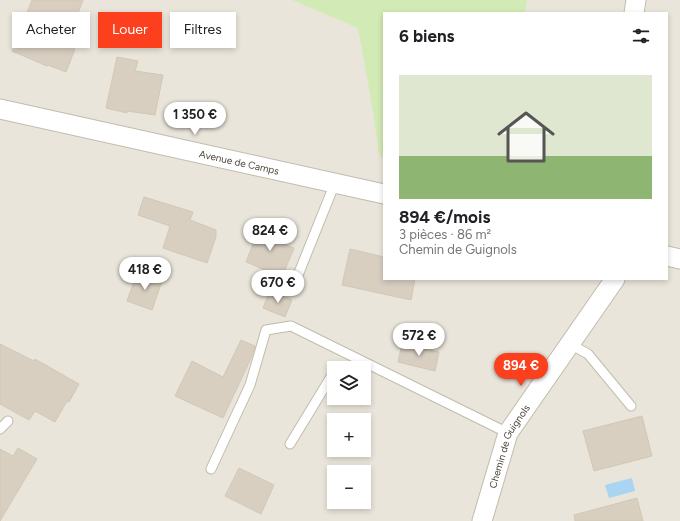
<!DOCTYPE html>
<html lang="fr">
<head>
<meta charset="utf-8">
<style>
  body { margin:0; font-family:Figtree,sans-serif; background:#f6f6f6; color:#202124; height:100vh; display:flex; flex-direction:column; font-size:15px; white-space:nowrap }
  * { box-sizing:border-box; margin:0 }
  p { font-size:13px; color:#757577 }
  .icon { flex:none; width:22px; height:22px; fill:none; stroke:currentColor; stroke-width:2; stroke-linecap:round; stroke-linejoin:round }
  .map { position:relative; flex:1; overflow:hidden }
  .side { position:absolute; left:383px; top:12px; width:285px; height:268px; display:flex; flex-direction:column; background:#fff; border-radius:0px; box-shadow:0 2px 6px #0003 }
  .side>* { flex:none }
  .hud { position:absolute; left:12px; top:12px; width:311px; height:36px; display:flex; gap:8px }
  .tools { position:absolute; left:327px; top:361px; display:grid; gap:8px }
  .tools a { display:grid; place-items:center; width:44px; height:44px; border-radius:0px; background:#fff; box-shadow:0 2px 6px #0003; font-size:20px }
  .price { position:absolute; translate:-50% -34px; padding:0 9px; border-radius:14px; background:#fff; color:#222; font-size:13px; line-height:26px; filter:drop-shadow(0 1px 2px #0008) }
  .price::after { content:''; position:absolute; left:50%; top:24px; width:12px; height:9px; margin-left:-6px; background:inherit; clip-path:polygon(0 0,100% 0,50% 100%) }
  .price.selected { background:#fc3f1d; color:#fff }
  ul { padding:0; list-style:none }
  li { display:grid; align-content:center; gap:8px; height:212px; padding:0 16px }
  li span { display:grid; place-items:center; height:124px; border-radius:0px; color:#555 }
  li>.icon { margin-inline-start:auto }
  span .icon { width:72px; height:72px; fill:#fffc; stroke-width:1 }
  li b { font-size:17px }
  h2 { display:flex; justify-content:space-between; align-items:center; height:48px; padding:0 16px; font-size:17px }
  .chip { padding:0 14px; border-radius:0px; background:#fff; box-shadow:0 2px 6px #0003; font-size:14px; line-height:36px }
  .chip.selected { background:#fc3f1d; color:#fff }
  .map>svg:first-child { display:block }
</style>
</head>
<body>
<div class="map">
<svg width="680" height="521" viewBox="0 0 680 521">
  <rect width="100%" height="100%" fill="#f6f3ec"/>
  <path fill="#eae5da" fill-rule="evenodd" d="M0,0H680V521H0ZM384,13H667V279H384ZM334,368H364V398H334ZM334,420H364V450H334ZM334,472H364V502H334Z"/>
  <path fill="#d2eab5" d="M292,0H527L525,13H384V159L379,154L372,105L358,28Z"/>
  <path fill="#a9d4f2" d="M632,478L635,491L609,498L605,485Z"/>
  <path fill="#d8cfc1" stroke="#d3c7b4" d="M32,0H83L70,35L78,38L74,49H75L66,72L48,65L47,66L12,51Z
    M117,57L138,61L135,71L163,75L155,115L127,111V113L106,108Z
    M144,197L193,212L190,220L216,230V237L207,263L163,248L170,226L138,215Z
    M260,226L282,235L279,242L294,248L282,277L246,262Z
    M350,249L384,257V279H415L411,300L342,285Z
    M137,273L162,281L152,310L127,301Z
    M270,291L292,300L285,317L263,308Z
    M241,340L255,346L252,356L223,418L175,396L192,361L223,377Z
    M0,344L34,361L35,359L79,384L69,402L67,401L55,422L35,411L29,420L0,404Z
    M402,344L439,352L435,371L398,362Z
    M642,416L652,456L594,471L583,431Z
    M18,448L37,459L0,521V449L13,456Z
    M239,468L274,485L261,514L225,496Z
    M637,498L643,521H575L574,515Z"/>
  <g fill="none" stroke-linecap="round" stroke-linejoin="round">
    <defs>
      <path id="service" d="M294,285L335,183
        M570,344L588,354L631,406
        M347,368L362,361
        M0,429L8,421
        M290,444L332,375L334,374
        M211,469L250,385L266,330L291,326L508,433"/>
      <g id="minor">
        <path d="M634,13L636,0"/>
        <path id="s1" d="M0,109L384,194"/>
        <path d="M667,256L680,259"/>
        <path id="s2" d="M482,521L508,433L615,279"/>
      </g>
    </defs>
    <use href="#service" stroke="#c2bbae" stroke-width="11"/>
    <use href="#minor" stroke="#c2bbae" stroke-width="21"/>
    <use href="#service" stroke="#fff" stroke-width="9"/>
    <use href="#minor" stroke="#fff" stroke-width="19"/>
  </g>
  <g text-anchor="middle" stroke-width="3.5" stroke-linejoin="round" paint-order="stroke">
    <g font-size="10" fill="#4b4439" stroke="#fff">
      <text dy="4" stroke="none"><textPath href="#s1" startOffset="245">Avenue de Camps</textPath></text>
      <text dy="4" stroke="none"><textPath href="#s2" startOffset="80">Chemin de Guignols</textPath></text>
    </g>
  </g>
</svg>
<div class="tools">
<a><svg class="icon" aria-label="layers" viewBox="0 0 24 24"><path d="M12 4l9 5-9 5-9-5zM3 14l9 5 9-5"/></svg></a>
<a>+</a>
<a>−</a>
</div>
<b class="price" style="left:195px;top:136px">1 350 €</b>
<b class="price" style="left:270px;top:252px">824 €</b>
<b class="price" style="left:145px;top:291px">418 €</b>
<b class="price" style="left:278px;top:304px">670 €</b>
<b class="price" style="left:419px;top:357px">572 €</b>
<b class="price selected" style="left:521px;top:387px">894 €</b>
<div class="hud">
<a class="chip">Acheter</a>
<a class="chip selected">Louer</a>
<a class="chip">Filtres</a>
</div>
<section class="side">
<h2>6 biens<svg class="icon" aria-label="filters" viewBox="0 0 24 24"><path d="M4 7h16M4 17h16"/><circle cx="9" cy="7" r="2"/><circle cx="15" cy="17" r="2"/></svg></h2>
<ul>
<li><span style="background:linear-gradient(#dfe7d0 65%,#8fb573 0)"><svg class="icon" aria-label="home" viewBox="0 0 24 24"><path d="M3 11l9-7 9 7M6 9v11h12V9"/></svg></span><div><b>894 €/mois</b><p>3 pièces · 86 m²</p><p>Chemin de Guignols</p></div></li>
</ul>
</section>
</div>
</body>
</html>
